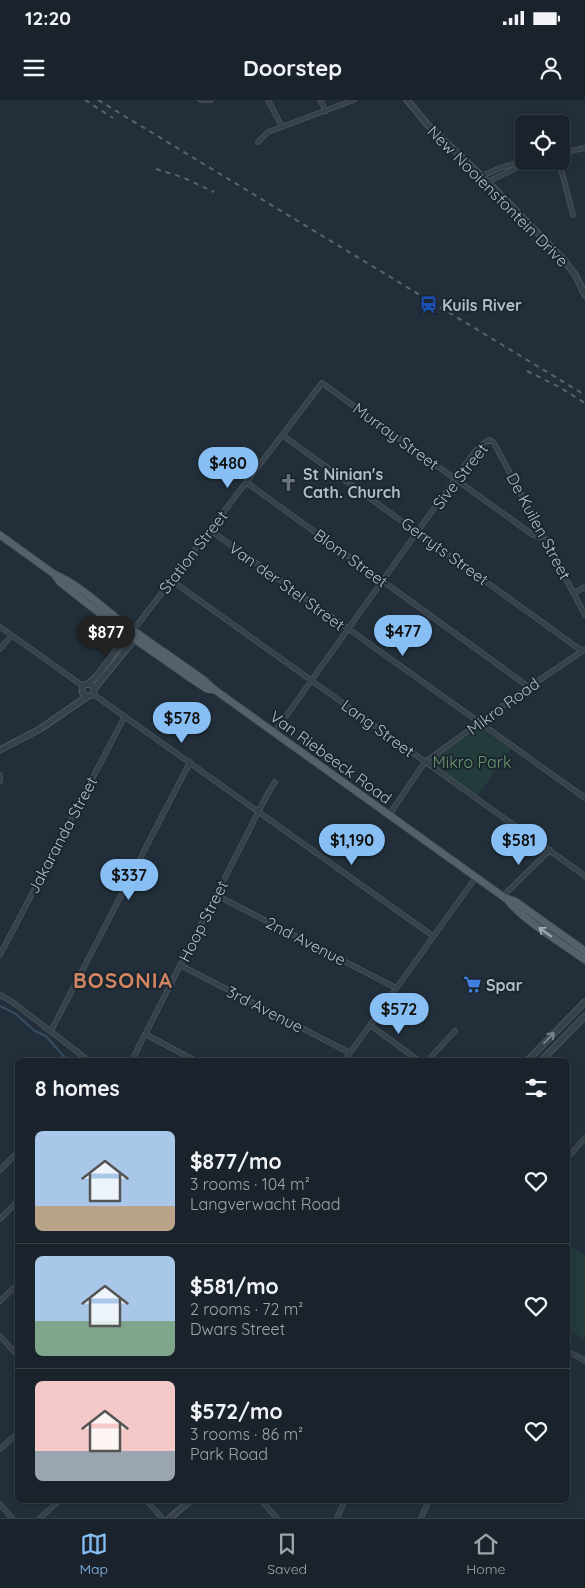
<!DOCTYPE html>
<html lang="en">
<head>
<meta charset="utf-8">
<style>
  body { margin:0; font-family:Quicksand,sans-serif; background:#232b34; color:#f1f3f6; height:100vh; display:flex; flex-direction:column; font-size:19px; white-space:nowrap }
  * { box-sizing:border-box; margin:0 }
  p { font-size:16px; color:#9fa4a9 }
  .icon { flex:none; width:28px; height:28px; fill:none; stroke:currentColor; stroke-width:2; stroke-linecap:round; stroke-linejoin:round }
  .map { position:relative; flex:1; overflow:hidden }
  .panel { position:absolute; left:15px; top:958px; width:555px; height:445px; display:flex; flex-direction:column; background:#1a232c; border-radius:8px; box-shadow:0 2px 8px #0003,0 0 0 1px #384048 }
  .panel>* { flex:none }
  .tools { position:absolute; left:515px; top:15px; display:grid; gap:10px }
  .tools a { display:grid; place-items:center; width:55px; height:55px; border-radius:8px; background:#1a232c; box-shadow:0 2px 8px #0003,0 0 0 1px #384048; font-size:25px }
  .price { position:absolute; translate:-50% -42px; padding:0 11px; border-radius:18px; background:#87bff5; color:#111; font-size:16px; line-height:32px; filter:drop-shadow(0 1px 2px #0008) }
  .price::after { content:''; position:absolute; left:50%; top:30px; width:15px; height:11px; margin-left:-8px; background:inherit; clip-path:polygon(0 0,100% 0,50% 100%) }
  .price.selected { background:#222; color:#fff }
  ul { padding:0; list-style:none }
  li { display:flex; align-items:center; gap:15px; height:125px; padding:0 20px }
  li+li { border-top:1px solid #384048 }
  li span { display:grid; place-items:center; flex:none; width:140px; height:100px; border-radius:8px; color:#555 }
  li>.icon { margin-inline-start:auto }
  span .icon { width:60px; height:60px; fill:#fffc; stroke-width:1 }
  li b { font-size:21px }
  h2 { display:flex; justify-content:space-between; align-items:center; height:60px; padding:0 20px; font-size:21px }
  .status { display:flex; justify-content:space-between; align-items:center; height:35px; padding:0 25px; background:#1a232c; direction:ltr }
  .status svg { height:14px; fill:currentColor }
  header { display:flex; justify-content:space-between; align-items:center; height:65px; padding:0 20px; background:#1a232c; font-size:22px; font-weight:700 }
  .menu { display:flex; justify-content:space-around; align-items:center; height:70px; border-top:1px solid #384048; background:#1a232c; font-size:14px; color:#9fa4a9 }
  .menu a { display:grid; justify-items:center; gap:2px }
  .menu .selected { color:#87bff5 }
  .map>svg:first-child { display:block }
</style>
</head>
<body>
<div class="status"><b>12:20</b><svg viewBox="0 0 49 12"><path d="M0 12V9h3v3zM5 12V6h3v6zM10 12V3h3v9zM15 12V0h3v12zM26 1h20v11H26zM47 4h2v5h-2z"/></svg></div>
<header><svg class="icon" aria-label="menu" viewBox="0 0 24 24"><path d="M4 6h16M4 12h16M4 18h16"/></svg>Doorstep<svg class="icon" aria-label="person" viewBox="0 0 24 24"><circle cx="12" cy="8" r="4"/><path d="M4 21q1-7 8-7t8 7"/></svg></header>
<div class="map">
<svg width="585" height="1418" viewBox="0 0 585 1418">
  <rect width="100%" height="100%" fill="#222f3a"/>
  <path fill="#243b3b" d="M479,627L511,649L477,696L433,665L432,661L434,658Z
    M568,1145L585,1156V1240L568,1229Z"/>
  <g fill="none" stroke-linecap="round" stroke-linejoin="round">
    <path stroke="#364d61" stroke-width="2" d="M0,906L16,914L35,931L46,936L67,960"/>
    <defs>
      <path id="minor" d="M201,0H211
        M268,0L282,27
        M320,0L326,11
        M258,42L268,32L354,0
        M561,53L585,48
        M559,61L573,115
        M482,76L500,68L524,61
        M487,82L531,61
        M282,335L582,551
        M246,382L529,587
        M210,430L585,698
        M171,480L585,776
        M574,493L585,487
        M0,527L83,586
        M132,529L138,524L322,283L533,435L545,439
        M0,549L11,536
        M93,594L433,836
        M274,633L455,379C464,368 477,344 490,340L494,343L585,515
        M0,675V681
        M389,715L425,662L529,587L584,550
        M216,795L396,888
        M503,796L550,750
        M0,855L125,616
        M180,865L350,953
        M0,895L11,901L88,960
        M370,925L418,960
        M51,931L190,662
        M145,934L194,960
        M132,960L266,697L275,682
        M345,960L476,777
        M428,960L455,931
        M568,1057L585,1038
        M0,1070L18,1052
        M0,1119L18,1101
        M0,1201L18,1184
        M0,1236L18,1256
        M568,1251L585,1261
        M0,1349L18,1333
        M146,1400L162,1418
        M261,1400L277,1418
        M0,1404L12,1418
        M40,1418L60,1400
        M337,1418L345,1400
        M421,1418L429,1400"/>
      <path id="tertiary" d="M407,0L427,24L493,87L564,160L576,176L585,195
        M88,584L97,576L129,533
        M82 590a6 6 0 1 1 12 0a6 6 0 1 1-12 0Z
        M94,589L137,536
        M0,650L40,629L88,596
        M528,960L585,902
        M542,960L585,916
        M170,1418L191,1400"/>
      <path id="primary" d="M0,435L54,474C80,485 101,506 123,523C150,543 178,561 205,581L215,590L505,798L515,801L585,851
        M54,474L60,482L71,491L120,529L190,578L207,589L214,590
        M506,798C522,820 562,843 585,860"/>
    </defs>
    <use href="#minor" stroke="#545f68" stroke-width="5.5"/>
    <use href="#tertiary" stroke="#545f68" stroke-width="7"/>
    <use href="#primary" stroke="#3f4a53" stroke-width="8"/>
    <use href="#minor" stroke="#36414a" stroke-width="4.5"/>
    <use href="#tertiary" stroke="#36414a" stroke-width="5.5"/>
    <use href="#primary" stroke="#54606a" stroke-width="7"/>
    <path stroke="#586571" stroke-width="2" stroke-dasharray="5 5" stroke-linecap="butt" d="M85,0L113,18
      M98,0L585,295
      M156,69L182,77L214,92
      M527,271L559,287L585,303"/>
  </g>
  <defs><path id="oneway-shaft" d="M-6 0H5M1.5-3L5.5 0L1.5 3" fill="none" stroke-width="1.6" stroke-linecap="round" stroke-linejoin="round" transform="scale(1.25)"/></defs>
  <use stroke="#9eaab4" href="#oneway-shaft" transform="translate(545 832) rotate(-144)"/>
  <use stroke="#7a858e" href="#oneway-shaft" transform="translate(549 938) rotate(-46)"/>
  <defs>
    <symbol id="station-bare" viewBox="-9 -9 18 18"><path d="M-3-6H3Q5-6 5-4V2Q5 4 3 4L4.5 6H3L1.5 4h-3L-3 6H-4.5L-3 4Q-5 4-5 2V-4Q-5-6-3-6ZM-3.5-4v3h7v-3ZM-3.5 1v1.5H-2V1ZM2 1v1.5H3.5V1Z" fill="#1a4fb4" stroke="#1b262f" stroke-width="2.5" paint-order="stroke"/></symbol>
    <symbol id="church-bare" viewBox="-9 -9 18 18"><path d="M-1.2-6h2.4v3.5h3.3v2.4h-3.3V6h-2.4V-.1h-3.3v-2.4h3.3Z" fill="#6b7280" stroke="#1b262f" stroke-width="2.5" paint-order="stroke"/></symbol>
    <symbol id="supermarket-bare" viewBox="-9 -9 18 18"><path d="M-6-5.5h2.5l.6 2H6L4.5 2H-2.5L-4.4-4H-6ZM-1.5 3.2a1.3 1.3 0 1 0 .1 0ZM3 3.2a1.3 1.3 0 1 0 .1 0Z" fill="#3f7fe0" stroke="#1b262f" stroke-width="2.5" paint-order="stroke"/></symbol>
  </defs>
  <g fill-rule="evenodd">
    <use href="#station-bare" x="416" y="192" width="25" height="25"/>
    <use href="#church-bare" x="276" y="370" width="25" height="25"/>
    <use href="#supermarket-bare" x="460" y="872" width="25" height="25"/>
  </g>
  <g text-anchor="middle" stroke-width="4" stroke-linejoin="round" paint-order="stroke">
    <g font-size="16" fill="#b1bcc6" stroke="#1b262f">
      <text transform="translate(498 96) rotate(45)" y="6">New Nooiensfontein Drive</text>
      <text transform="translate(396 336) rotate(36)" y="6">Murray Street</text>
      <text transform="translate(460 376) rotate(-52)" y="6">Sive Street</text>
      <text transform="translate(539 426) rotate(62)" y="6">De Kuilen Street</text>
      <text transform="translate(445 451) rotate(36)" y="6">Gerryts Street</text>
      <text transform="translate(193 452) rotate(-52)" y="6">Station Street</text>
      <text transform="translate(351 458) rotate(36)" y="6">Blom Street</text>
      <text transform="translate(287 486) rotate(36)" y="6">Van der Stel Street</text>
      <text transform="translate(503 606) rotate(-36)" y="6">Mikro Road</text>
      <text transform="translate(378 628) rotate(36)" y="6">Lang Street</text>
      <text transform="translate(331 657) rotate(36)" y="6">Van Riebeeck Road</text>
      <text transform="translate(62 735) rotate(-62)" y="6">Jakaranda Street</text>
      <text transform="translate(203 821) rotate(-63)" y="6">Hoop Street</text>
      <text transform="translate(306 841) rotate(27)" y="6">2nd Avenue</text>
      <text transform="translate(265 909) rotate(27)" y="6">3rd Avenue</text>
    </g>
    <g font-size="16" font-weight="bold" fill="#b1bcc6" stroke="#1b262f" text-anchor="start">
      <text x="442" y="211">Kuils River</text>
      <text x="303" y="380">St Ninian's<tspan x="303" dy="18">Cath. Church</tspan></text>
      <text x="486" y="891">Spar</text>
    </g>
    <g font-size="16" fill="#69976e" stroke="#1b262f">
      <text x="472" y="668">Mikro Park</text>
    </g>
    <g font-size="21" font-weight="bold" letter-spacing="1" fill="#d18461" stroke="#1b262f">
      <text x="123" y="888">BOSONIA</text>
    </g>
  </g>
</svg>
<div class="tools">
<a><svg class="icon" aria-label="locate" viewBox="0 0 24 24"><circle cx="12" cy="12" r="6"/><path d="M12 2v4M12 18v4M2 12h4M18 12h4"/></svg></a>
</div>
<b class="price" style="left:228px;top:389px">$480</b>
<b class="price" style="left:403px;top:557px">$477</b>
<b class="price selected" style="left:106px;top:558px">$877</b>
<b class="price" style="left:182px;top:644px">$578</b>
<b class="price" style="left:352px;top:766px">$1,190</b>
<b class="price" style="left:519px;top:766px">$581</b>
<b class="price" style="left:129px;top:801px">$337</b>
<b class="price" style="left:399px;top:935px">$572</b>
<section class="panel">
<h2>8 homes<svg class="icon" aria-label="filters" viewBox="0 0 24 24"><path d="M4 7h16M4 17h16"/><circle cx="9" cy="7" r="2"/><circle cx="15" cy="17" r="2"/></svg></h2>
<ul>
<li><span style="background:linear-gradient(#a9c7e8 75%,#b9a48a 0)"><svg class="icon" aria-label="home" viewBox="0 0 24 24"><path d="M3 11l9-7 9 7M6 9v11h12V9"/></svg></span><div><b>$877/mo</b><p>3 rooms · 104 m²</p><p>Langverwacht Road</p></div><svg class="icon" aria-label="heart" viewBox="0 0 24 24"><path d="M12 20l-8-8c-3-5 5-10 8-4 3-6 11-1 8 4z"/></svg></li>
<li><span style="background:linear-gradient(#a9c7e8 65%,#7fa58c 0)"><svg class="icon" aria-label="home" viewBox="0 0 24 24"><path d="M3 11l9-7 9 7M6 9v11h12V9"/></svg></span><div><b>$581/mo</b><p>2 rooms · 72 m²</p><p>Dwars Street</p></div><svg class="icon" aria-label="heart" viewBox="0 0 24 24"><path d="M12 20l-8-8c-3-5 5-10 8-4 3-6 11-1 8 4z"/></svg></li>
<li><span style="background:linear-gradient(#f6c9c9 70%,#9aa5b1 0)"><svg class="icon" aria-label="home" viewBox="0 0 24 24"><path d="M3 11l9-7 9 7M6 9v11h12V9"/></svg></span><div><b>$572/mo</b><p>3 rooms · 86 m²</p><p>Park Road</p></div><svg class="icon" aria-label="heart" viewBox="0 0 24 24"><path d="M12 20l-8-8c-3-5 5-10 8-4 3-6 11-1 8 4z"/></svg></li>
</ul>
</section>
</div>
<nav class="menu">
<a class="selected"><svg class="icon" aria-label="map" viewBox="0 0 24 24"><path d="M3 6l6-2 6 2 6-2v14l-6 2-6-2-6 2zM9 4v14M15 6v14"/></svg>Map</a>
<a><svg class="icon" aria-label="saved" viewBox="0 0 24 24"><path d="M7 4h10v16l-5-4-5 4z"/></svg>Saved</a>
<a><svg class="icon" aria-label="home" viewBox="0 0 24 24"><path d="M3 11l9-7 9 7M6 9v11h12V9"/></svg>Home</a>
</nav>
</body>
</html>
